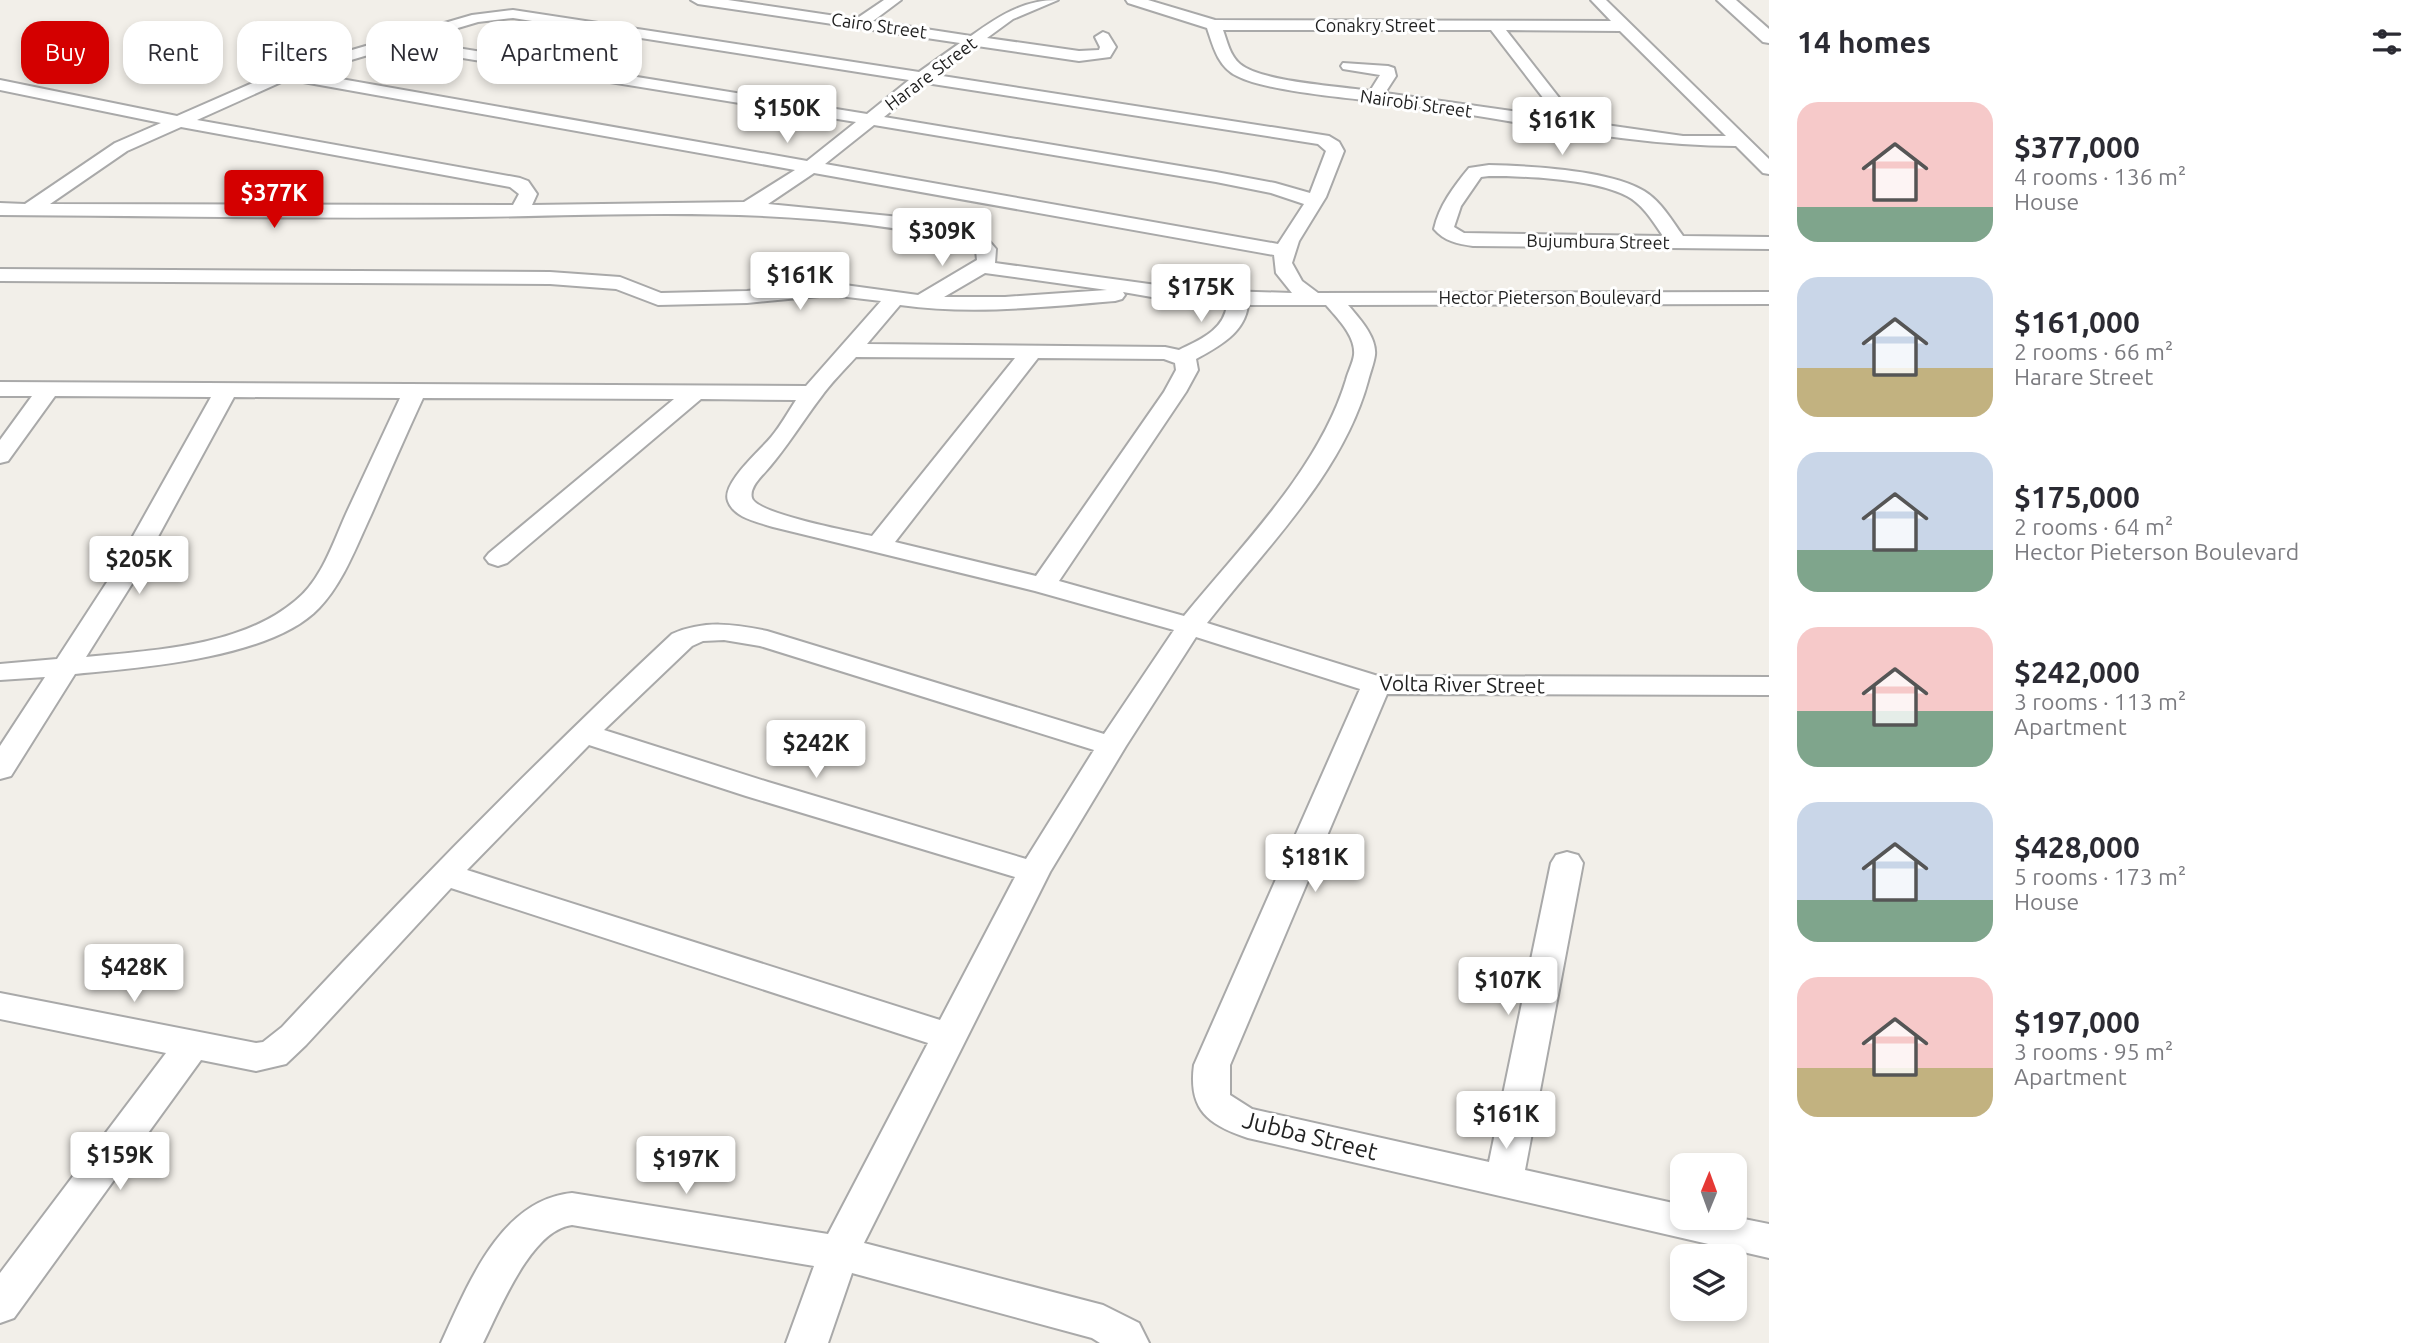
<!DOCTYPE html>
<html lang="en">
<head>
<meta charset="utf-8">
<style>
  body { margin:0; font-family:Ubuntu,sans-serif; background:#f7f7f7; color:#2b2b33; height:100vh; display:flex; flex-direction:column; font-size:26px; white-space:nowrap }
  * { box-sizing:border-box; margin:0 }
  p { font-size:23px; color:#7c7c81 }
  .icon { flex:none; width:38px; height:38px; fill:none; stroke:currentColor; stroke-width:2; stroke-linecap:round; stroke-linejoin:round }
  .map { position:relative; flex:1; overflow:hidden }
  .side { display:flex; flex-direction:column; background:#fff; width:665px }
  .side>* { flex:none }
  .guide { position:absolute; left:21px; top:21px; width:665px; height:63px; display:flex; gap:14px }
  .needle { width:46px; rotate:1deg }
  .controls { position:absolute; left:1670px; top:1153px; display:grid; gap:14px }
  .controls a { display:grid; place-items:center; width:77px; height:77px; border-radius:14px; background:#fff; box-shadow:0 4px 10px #0003; font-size:35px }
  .price { position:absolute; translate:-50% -60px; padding:0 16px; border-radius:7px; background:#fff; color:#222; font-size:23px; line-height:46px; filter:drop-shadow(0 2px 4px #0008) }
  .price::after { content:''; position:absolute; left:50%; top:42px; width:21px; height:16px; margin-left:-10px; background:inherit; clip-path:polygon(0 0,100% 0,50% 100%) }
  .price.on { background:#d40000; color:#fff }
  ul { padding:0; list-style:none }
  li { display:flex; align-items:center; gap:21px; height:175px; padding:0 28px }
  li span { display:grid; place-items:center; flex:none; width:196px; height:140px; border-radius:21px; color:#555 }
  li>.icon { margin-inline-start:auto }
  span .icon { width:84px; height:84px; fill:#fffc; stroke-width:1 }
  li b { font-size:30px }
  h2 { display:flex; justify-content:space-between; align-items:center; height:84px; padding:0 28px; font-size:30px }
  .tag { padding:0 24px; border-radius:21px; background:#fff; box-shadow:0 4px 10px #0003; font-size:24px; line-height:63px }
  .tag.on { background:#d40000; color:#fff }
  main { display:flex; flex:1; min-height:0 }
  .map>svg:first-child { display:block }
</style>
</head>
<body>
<main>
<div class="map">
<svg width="1769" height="1343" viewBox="0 0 1769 1343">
  <rect width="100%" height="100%" fill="#f2efe9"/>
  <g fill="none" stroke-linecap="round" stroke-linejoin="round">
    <defs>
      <path id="minor" d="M691,0H728L856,19L884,0H901L873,21L971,36C999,16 1023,0 1058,0L1013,19L987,38L1079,51L1099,50L1100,47L1095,37L1103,32L1108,34L1116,47L1110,57L1079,61L977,46L936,75L1329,136L1339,142L1344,151L1326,197L1299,241L1292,263L1302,281L1318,293L1769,292V304L1348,305C1359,318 1377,337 1375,355C1374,363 1370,373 1368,381C1343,473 1265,549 1207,623L1378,676L1769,677V695L1387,694L1230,1065V1095L1252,1109L1489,1162L1551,863L1556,855L1567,852L1578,855L1583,863L1525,1170L1682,1205V1218L1734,1217L1769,1224V1258L1248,1138C1208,1125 1188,1110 1194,1065L1360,689L1196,637L1126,746L1050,872L864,1243L1103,1305L1139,1323L1149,1343H1100L1092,1338L852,1273L828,1343H786L814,1266L572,1225C531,1230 500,1309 483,1343H441C468,1285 500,1200 572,1193L828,1234L928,1043L451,888L306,1045L286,1064L256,1071L201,1060L14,1318L0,1323V1273L166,1053L0,1019V993L256,1043L263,1042L282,1027C408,891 537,760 672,634C704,620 734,624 767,631L1104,734L1174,630L1035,591L773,527C758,522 734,518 728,501C721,483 762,449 772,436C781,425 788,412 796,400L701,399L507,563L498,566L489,563L485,558L489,553L674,399L423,398C405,437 388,476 371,515C356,547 343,583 319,608C272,658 141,668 75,674L11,776L0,779V746L45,677L0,680V664L57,659L109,579L211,397L55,396L8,461L0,463V440L32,396H0V382L806,386L881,301L830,295L747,303L658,305L616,289L550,284L0,281V269L550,272L620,277L661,293L747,291L830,283L918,295L977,260L976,250L970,243C807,204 637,215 470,217C314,219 156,216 0,215V203L25,204L115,143L161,123L0,90V80L177,116L280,71L472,15L513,10L919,72L960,43L698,4ZM513,18L909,80L867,114L414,41L478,22ZM395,47L856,122L807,161L307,73ZM288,79L292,80L795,170L744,202L532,205L537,194L528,181L520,178L197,120ZM926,83L1318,144L1326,151L1310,193L1275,183L1216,172L884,117ZM874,125L1216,182L1271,193L1304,204L1278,244L825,164ZM181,127L510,187L519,194L513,205L50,204L127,151ZM814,173L1274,255L1276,273L1292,293L1193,290L995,263L996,249L984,235L910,218L768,204ZM985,273L1107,290L1005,297H944ZM1123,292L1169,300L1227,304C1225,330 1199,340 1179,350L1165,347L867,344L900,305C972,315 1043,307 1115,301L1122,299L1125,295ZM1248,305H1326C1337,318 1356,336 1354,355C1353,363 1348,372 1346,380C1319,469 1242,545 1184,616L1059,581L1186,392L1198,370L1196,359C1218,347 1245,333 1248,305ZM856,357L1015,358L872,536C853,532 757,514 752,498C749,488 761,477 767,470C787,447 802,422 821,397C831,383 844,370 856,357ZM1038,358L1164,359L1175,363L1176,370L1164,392L1036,576L895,542ZM234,397L400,398C382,437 364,475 346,514C333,543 321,581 295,601C240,647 154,650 86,657L135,579ZM724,640L760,646L1094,750L1026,859L768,782L604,730L692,646L703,641ZM589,745L746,796L1015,877L940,1020L467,870Z
        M1126,0H1148L1215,20L1611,21L1591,0H1606L1769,159V174L1763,173L1736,146C1617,146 1501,116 1382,102C1349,98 1265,91 1237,76C1218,67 1213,46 1207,28L1128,3ZM1223,30H1491L1544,99L1540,115L1385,93L1396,76L1394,68L1388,66L1343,63L1341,66L1343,69L1380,75L1370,91C1340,86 1261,82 1240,64C1230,56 1227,41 1223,30ZM1506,30L1620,31L1726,136H1683L1557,118L1560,99Z
        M1489,165C1530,166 1610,170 1644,191C1661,201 1672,221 1683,236L1769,237V249L1473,246C1458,244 1444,241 1434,229C1439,206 1454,186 1469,168ZM1489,176C1526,176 1601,179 1632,199C1645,208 1654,223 1663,236L1464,233L1454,227L1461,206L1481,177Z"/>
      <path id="tertiary" d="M1717,0H1736L1769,29V43L1763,42Z"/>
    </defs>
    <use href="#minor" stroke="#a9a9a9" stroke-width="4"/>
    <use href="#tertiary" stroke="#a9a9a9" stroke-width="4"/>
    <use href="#minor" fill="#fff" fill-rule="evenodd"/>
    <use href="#tertiary" fill="#fff" fill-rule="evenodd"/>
  </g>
  <g text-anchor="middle" stroke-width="6" stroke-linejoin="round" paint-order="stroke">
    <g font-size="18" fill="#222" stroke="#fff">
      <text transform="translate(879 26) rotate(8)" y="6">Cairo Street</text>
      <text x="1375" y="32">Conakry Street</text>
      <text transform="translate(931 74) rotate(-37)" y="6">Harare Street</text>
      <text transform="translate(1416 104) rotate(8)" y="6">Nairobi Street</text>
      <text transform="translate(1598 242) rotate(1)" y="6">Bujumbura Street</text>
      <text x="1550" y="304">Hector Pieterson Boulevard</text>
    </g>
    <g font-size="21" fill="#222" stroke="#fff">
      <text transform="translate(1462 685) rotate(1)" y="7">Volta River Street</text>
    </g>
    <g font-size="24" fill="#222" stroke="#fff">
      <text transform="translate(1310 1136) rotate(14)" y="8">Jubba Street</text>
    </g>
  </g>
</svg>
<div class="controls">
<a><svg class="needle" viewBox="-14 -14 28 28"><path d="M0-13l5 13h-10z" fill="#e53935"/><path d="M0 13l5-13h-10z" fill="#7c7c81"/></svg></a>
<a><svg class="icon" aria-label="layers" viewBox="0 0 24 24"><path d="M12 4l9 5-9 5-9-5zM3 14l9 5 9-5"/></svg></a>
</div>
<b class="price" style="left:787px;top:145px">$150K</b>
<b class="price" style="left:1562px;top:157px">$161K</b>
<b class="price on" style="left:274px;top:230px">$377K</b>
<b class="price" style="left:942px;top:268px">$309K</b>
<b class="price" style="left:800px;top:312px">$161K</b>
<b class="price" style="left:1201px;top:324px">$175K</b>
<b class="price" style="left:139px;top:596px">$205K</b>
<b class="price" style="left:816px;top:780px">$242K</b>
<b class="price" style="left:1315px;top:894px">$181K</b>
<b class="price" style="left:134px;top:1004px">$428K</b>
<b class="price" style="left:1508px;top:1017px">$107K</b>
<b class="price" style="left:1506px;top:1151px">$161K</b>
<b class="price" style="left:120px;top:1192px">$159K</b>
<b class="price" style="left:686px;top:1196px">$197K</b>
<div class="guide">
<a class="tag on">Buy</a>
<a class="tag">Rent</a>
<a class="tag">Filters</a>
<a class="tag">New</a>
<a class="tag">Apartment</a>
</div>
</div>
<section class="side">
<h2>14 homes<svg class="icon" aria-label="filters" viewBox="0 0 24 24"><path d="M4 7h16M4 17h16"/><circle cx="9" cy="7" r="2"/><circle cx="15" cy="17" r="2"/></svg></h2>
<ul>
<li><span style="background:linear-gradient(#f6c9c9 75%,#7fa58c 0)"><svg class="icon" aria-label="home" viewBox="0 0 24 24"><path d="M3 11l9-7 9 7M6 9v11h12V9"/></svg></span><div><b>$377,000</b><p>4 rooms · 136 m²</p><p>House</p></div></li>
<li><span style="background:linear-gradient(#c9d6e8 65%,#c2b280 0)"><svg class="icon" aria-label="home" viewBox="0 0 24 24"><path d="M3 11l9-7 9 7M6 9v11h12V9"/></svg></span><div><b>$161,000</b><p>2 rooms · 66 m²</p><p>Harare Street</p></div></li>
<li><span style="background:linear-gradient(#c9d6e8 70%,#7fa58c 0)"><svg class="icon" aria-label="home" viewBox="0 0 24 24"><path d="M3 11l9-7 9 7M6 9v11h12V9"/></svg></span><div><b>$175,000</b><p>2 rooms · 64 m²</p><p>Hector Pieterson Boulevard</p></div></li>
<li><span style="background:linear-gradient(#f6c9c9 60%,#7fa58c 0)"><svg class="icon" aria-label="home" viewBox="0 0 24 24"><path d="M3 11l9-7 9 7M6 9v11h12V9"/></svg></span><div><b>$242,000</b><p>3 rooms · 113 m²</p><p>Apartment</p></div></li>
<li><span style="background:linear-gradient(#c9d6e8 70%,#7fa58c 0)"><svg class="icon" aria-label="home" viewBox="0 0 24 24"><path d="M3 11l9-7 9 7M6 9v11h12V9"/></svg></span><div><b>$428,000</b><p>5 rooms · 173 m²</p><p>House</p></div></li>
<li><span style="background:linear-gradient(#f6c9c9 65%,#c2b280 0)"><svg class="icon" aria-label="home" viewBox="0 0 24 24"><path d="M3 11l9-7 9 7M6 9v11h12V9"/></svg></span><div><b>$197,000</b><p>3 rooms · 95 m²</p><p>Apartment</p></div></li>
</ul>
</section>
</main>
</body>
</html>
